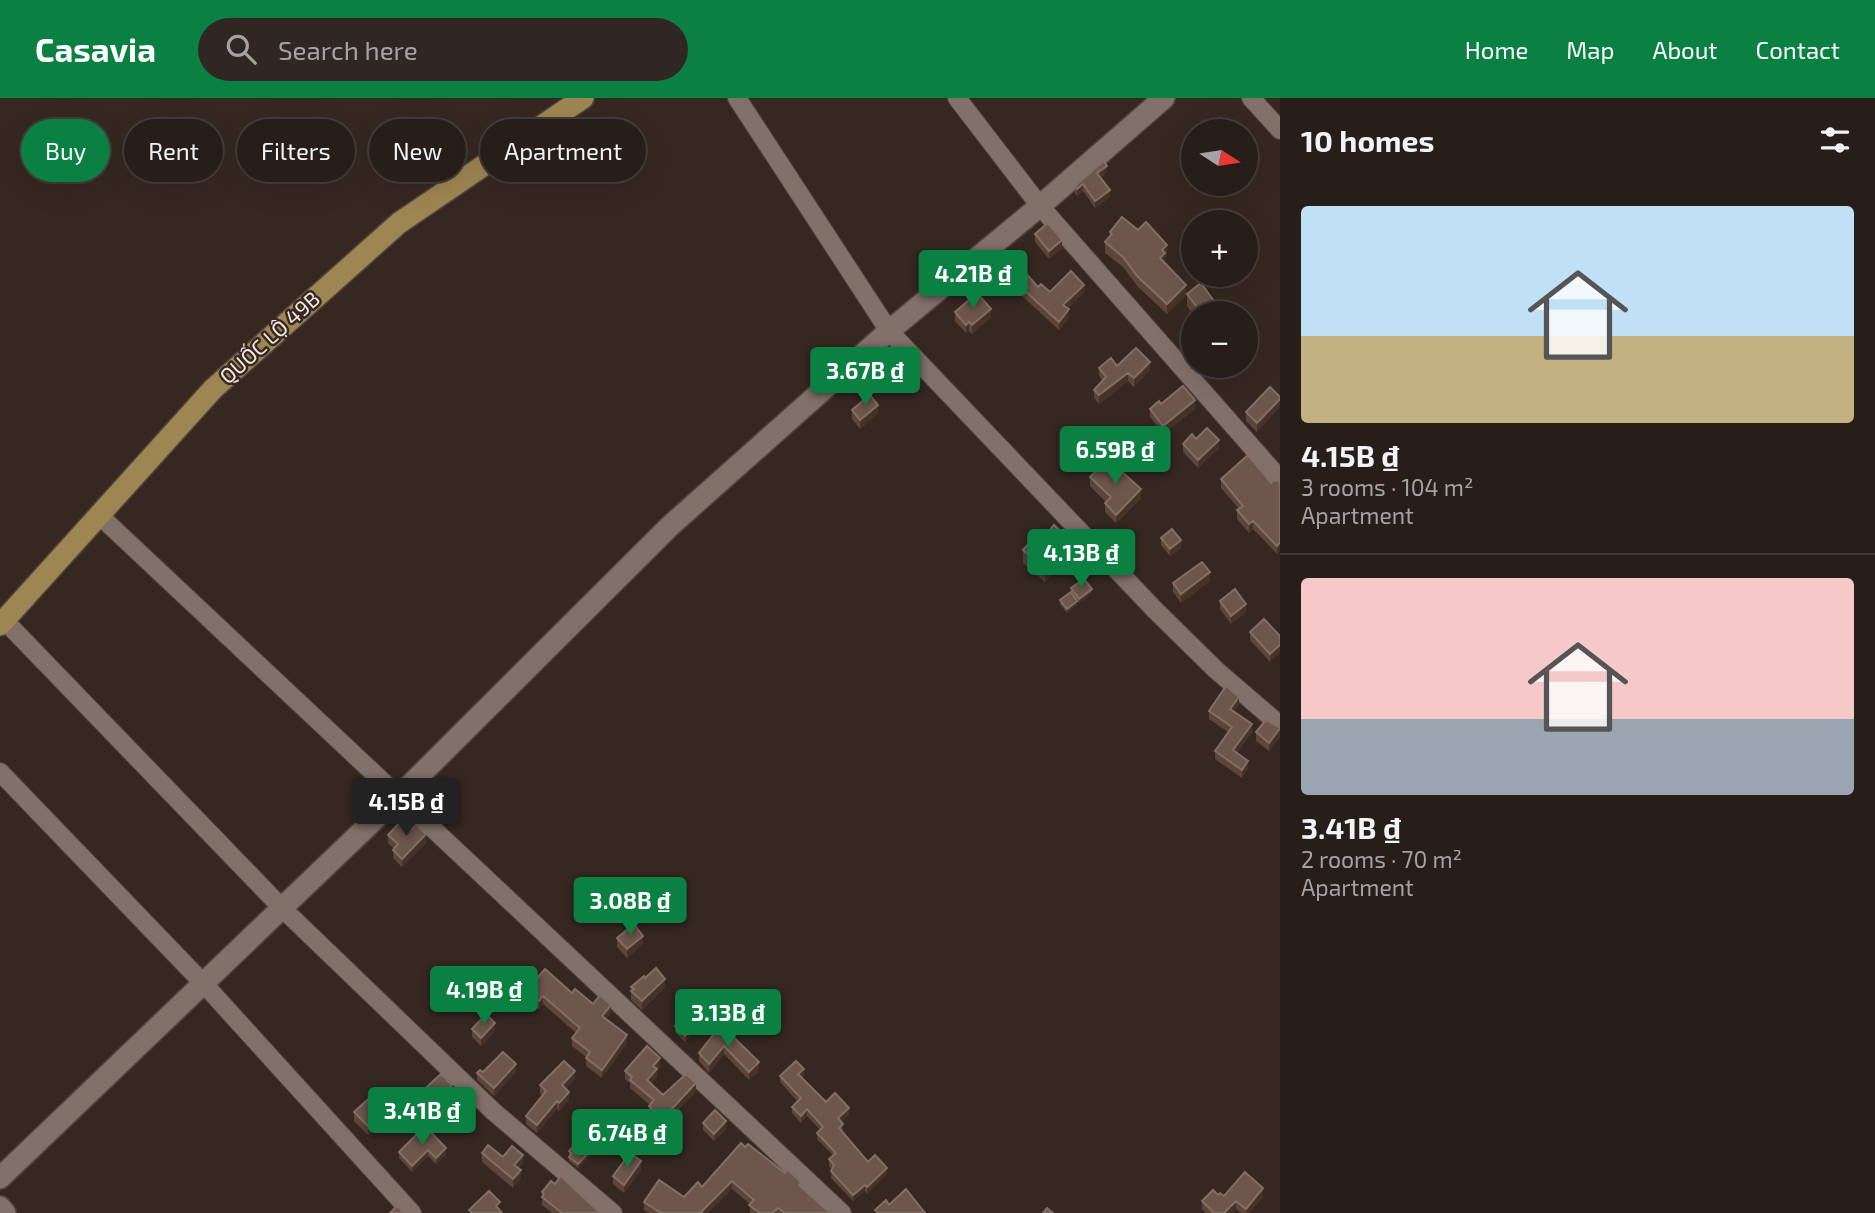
<!DOCTYPE html>
<html lang="en">
<head>
<meta charset="utf-8">
<style>
  body { margin:0; font-family:"Exo 2",sans-serif; background:#302722; color:#f1f3f6; height:100vh; display:flex; flex-direction:column; font-size:26px; white-space:nowrap }
  * { box-sizing:border-box; margin:0 }
  p { font-size:23px; color:#a5a2a2 }
  .icon { flex:none; width:38px; height:38px; fill:none; stroke:currentColor; stroke-width:2; stroke-linecap:round; stroke-linejoin:round }
  .map { position:relative; flex:1; overflow:hidden }
  .drawer { display:flex; flex-direction:column; background:#281e19; width:595px }
  .drawer>* { flex:none }
  .hud { position:absolute; left:21px; top:21px; width:665px; height:63px; display:flex; gap:14px }
  .needle { width:46px; rotate:102deg }
  .fabs { position:absolute; left:1181px; top:21px; display:grid; gap:14px }
  .fabs a { display:grid; place-items:center; width:77px; height:77px; border-radius:50%; background:#281e19; box-shadow:0 7px 28px #0002,0 0 0 2px #443c38; font-size:35px }
  .price { position:absolute; translate:-50% -60px; padding:0 16px; border-radius:7px; background:#0b8043; color:#fff; font-size:23px; line-height:46px; filter:drop-shadow(0 2px 4px #0008) }
  .price::after { content:''; position:absolute; left:50%; top:42px; width:21px; height:16px; margin-left:-10px; background:inherit; clip-path:polygon(0 0,100% 0,50% 100%) }
  .price.current { background:#222; color:#fff }
  ul { padding:0; list-style:none }
  li { display:grid; align-content:center; gap:14px; height:371px; padding:0 21px }
  li+li { border-top:2px solid #443c38 }
  li span { display:grid; place-items:center; height:217px; border-radius:7px; color:#555 }
  li>.icon { margin-inline-start:auto }
  span .icon { width:126px; height:126px; fill:#fffc; stroke-width:1 }
  li b { font-size:30px }
  h2 { display:flex; justify-content:space-between; align-items:center; height:84px; padding:0 21px; font-size:30px }
  .chip { padding:0 24px; border-radius:32px; background:#281e19; box-shadow:0 7px 28px #0002,0 0 0 2px #443c38; font-size:24px; line-height:63px }
  .chip.current { background:#0b8043; color:#fff }
  header { display:flex; align-items:center; gap:42px; box-sizing:border-box; height:98px; padding:0 35px; background:#0b8043; color:#fff }
  header strong { font-size:33px }
  nav { display:flex; gap:38px; margin-inline-start:auto; font-size:24px }
  .search { width:490px; height:63px; background:#302722; display:flex; align-items:center; gap:18px; box-sizing:border-box; padding:0 24px; border-radius:38px; color:#a5a2a2; font-size:26px }
  main { display:flex; flex:1; min-height:0 }
  .map>svg:first-child { display:block }
</style>
</head>
<body>
<header>
<strong>Casavia</strong>
<div class="search"><svg class="icon" aria-label="search" viewBox="0 0 24 24"><circle cx="10" cy="10" r="6"/><path d="M15 15l6 6"/></svg>Search here</div>
<nav><a>Home</a><a>Map</a><a>About</a><a>Contact</a></nav>
</header>
<main>
<div class="map">
<svg width="1280" height="1115" viewBox="0 0 1280 1115">
  <rect width="100%" height="100%" fill="#362821"/>
  <g fill="none" stroke-linecap="round" stroke-linejoin="round">
    <defs>
      <path id="minor" d="M737,0L889,233L1155,512L1216,572L1280,627
        M957,0L1040,108L1280,381
        M1251,0L1280,32
        M99,417L842,1115
        M4,522L282,810L494,1014L613,1115
        M0,674L204,886L412,1115"/>
      <path id="tertiary" d="M0,1080L399,698L670,428L889,233L1040,108L1164,0
        M0,1109L5,1115"/>
      <path id="primary" d="M0,527L213,291L399,125L583,0"/>
    </defs>
    <use href="#minor" stroke="#50453f" stroke-width="20"/>
    <use href="#tertiary" stroke="#50453f" stroke-width="24"/>
    <use href="#primary" stroke="#50453f" stroke-width="24"/>
    <use href="#minor" stroke="#817169" stroke-width="18"/>
    <use href="#tertiary" stroke="#817169" stroke-width="21"/>
    <use href="#primary" stroke="#9e8652" stroke-width="21"/>
  </g>
  <path fill="#5d453a" d="M1107,74L1100,80L1110,99L1095,110L1083,93L1077,98L1075,95V88Z
    M1110,134L1167,158L1165,160V166L1186,197L1167,216L1138,189L1123,169L1105,155V144L1110,139Z
    M1035,136L1062,150L1049,161L1035,144Z
    M1011,180L1038,189L1050,194H1084L1068,210L1069,219L1059,232L1011,188Z
    M1187,196L1221,215H1194V217L1187,208Z
    M955,214L991,219L972,236L969,233L966,235L955,223Z
    M1194,217V257L1187,250V238L1190,236L1187,234V222Z
    M1117,268L1150,272L1134,289L1128,283L1099,306L1094,300V292L1103,283L1099,278V270Z
    M1280,299L1257,334L1246,323V314Z
    M1161,306L1195,311L1163,336L1150,319V311Z
    M852,312L878,315L860,331L852,321Z
    M1196,341L1219,350L1198,370L1183,354V346Z
    M1090,379L1141,400L1116,425L1105,414V405L1106,404L1090,388Z
    M1221,381L1271,385L1280,384L1277,456L1253,431L1249,435L1237,421V412L1239,411L1221,390Z
    M1045,438L1071,455L1045,484L1023,465V452Z
    M1161,440L1181,450L1170,458L1161,447Z
    M1210,483L1181,505L1173,494V485Z
    M1071,490L1092,495L1079,505L1077,503V507L1067,515L1060,506V502L1071,494Z
    M1220,503L1246,514L1231,526L1220,511Z
    M1250,534L1280,538L1270,564L1250,542Z
    M1239,606L1234,613L1252,634L1237,655L1248,670L1242,680L1215,661V653L1228,634L1209,621V613Z
    M1280,630V639L1269,653L1256,643V634Z
    M388,737L426,745L402,769L393,760L394,751L388,745Z
    M617,840L643,846L627,860L617,849Z
    M645,880L665,889L642,912L631,902V889Z
    M527,892L572,895L611,915L606,921L627,945L602,980L586,968V959L572,948V940L576,935L543,906L539,911L527,900Z
    M712,915L685,944L675,934V928L678,925V921Z
    M721,927L759,973L749,982L724,956L709,975L699,963V955Z
    M472,931L495,933L481,948L472,939Z
    M660,968L657,973V979L651,985L663,997L696,993L655,1037L645,1026V1018L649,1013L650,1007L630,990V985L625,981V973Z
    M483,974H516L494,998L477,982V975Z
    M804,977L802,979L826,1004L849,1016L841,1024L843,1033L842,1034L868,1064L887,1076L867,1096L865,1093L853,1103L831,1080L832,1071L829,1068V1061L833,1057L817,1041V1035L820,1032L807,1018L801,1025L792,1015V1009L797,1003L780,984V978Z
    M575,981L566,991L569,1002L559,1013L557,1011L537,1035L526,1026V1018L542,998L540,995V987Z
    M452,996L441,1007V1013L432,1022L416,1007V999Z
    M354,1014L389,1016L368,1037L354,1023Z
    M703,1025L726,1031L714,1043L703,1032Z
    M425,1028L446,1056L436,1066L428,1058L412,1074L399,1060V1054Z
    M741,1045L801,1090L830,1115H750V1106L732,1091L708,1115H649L644,1112V1104L684,1099L702,1089Z
    M569,1053L592,1055L578,1070L569,1063Z
    M482,1055L503,1059L523,1065L518,1071L521,1081L513,1090L482,1064Z
    M641,1072L624,1095L613,1086V1078Z
    M542,1094L600,1115H552L542,1107Z
    M1218,1097L1224,1098L1263,1099L1249,1115H1241L1236,1111L1232,1115H1206L1202,1111V1103Z"/>
  <path fill="#473228" d="M1107,68V74L1097,82V75Z
    M1083,86V93L1077,98V91Z
    M1110,92V99L1095,110V103Z
    M1062,142V150L1049,161V153Z
    M1167,147V158L1165,160V165L1160,160L1162,152Z
    M1084,187V194L1063,215V207Z
    M1186,187V197L1167,216V206Z
    M991,211V219L972,236V227Z
    M1069,211V219L1059,232V224Z
    M969,224V233L966,235V227Z
    M1150,264V272L1134,289V280Z
    M1213,268H1219L1213,273Z
    M1128,275V283L1099,306V297Z
    M1280,301V309L1257,334V325Z
    M1195,302V311L1163,336V328Z
    M878,307V315L860,331V322Z
    M1219,342V350L1198,370V362Z
    M1141,391V400L1116,425V417Z
    M1253,423V431L1249,435V426Z
    M1181,442V450L1170,458V451Z
    M1071,443V455L1045,484V472Z
    M1280,444V453L1277,456V448Z
    M1210,474V483L1181,505V496Z
    M1092,491V495L1079,505V501Z
    M1077,503V507L1067,515V511Z
    M1246,506V514L1231,526V518Z
    M1280,547V555L1270,564V556Z
    M1239,599V606L1230,618V611Z
    M1252,626V634L1233,660V652Z
    M1280,631V639L1269,653V645Z
    M1248,663V670L1242,680V672Z
    M426,736V745L402,769V761Z
    M643,838V846L627,860V851Z
    M665,881V889L642,912V903Z
    M543,898V906L539,911V903Z
    M611,907V915L602,926V918Z
    M712,909V915L685,944V938Z
    M495,925V933L481,948V940Z
    M627,937V945L602,980V972Z
    M724,948V956L709,975V966Z
    M660,960V968L657,973V979L647,990V982L653,968Z
    M759,964V973L749,982V974Z
    M516,966V974L494,998V990Z
    M804,971V977L798,982V976Z
    M575,973V981L562,996V987Z
    M696,985V993L655,1037V1029Z
    M452,987V996L441,1007V1013L432,1022V1014L438,1002Z
    M569,994V1002L559,1013V1005Z
    M557,1003V1011L537,1035V1027Z
    M389,1007V1016L368,1037V1028Z
    M849,1010V1016L838,1027V1020Z
    M807,1011V1018L801,1025V1018Z
    M726,1023V1031L714,1043V1036Z
    M446,1050V1056L436,1066V1060Z
    M592,1051V1055L578,1070V1066Z
    M428,1052V1058L412,1074V1068Z
    M523,1057V1065L514,1076V1067Z
    M641,1063V1072L624,1095V1087Z
    M887,1070V1076L867,1096V1089Z
    M521,1072V1081L513,1090V1081Z
    M732,1083V1091L708,1115H701Z
    M865,1087V1093L853,1103V1097Z
    M1263,1090V1099L1249,1115H1246V1111Z
    M1236,1103V1111L1232,1115H1224Z"/>
  <path fill="#6d574c" stroke="#826e64" stroke-width="2" d="M1104,63L1107,68L1097,75L1110,92L1095,103L1083,86L1077,91L1075,88Z
    M1122,119L1138,132L1146,124L1167,147L1162,152L1165,155L1160,160L1186,187L1167,206L1138,179L1123,159L1105,144L1112,136L1110,134Z
    M1048,125L1062,142L1049,153L1035,136Z
    M1021,170L1038,189L1041,186L1050,194L1071,173L1084,187L1063,207L1069,211L1059,224L1011,180Z
    M1201,185L1221,213L1219,215H1196L1199,212L1187,196Z
    M977,195L991,211L972,227L969,224L966,227L955,214Z
    M1194,217V229L1187,222Z
    M1194,233V245L1187,238Z
    M1136,250L1150,264L1134,280L1128,275L1099,297L1094,292L1106,279L1099,270L1111,260L1117,268Z
    M1183,288L1195,302L1163,328L1150,311L1159,303L1161,306Z
    M1270,289L1280,299V301L1257,325L1246,314Z
    M870,297L878,307L860,322L852,312Z
    M1207,330L1219,342L1198,362L1183,346L1192,336L1196,341Z
    M1248,357L1271,385L1274,382L1280,384V444L1277,448L1253,423L1249,426L1237,412L1243,408L1221,381Z
    M1108,361L1141,391L1116,417L1105,405L1111,399L1090,379Z
    M1054,427L1071,443L1045,472L1023,452L1040,433L1045,438Z
    M1172,431L1181,442L1170,451L1161,440Z
    M1202,464L1210,474L1181,496L1173,485Z
    M1084,481L1092,491L1079,501L1071,490Z
    M1235,491L1246,506L1231,518L1220,503Z
    M1071,494L1077,503L1067,511L1060,502Z
    M1264,521L1280,538V547L1270,556L1250,534Z
    M1226,588L1239,599L1230,611L1252,626L1233,652L1248,663L1242,672L1215,653L1232,629L1209,613Z
    M1266,622L1280,630L1269,645L1256,634Z
    M402,722L412,731L416,727L426,736L402,761L393,752L398,746L388,737Z
    M634,826L643,838L627,851L617,840Z
    M656,870L665,881L642,903L631,893L634,891L631,889L644,878L645,880Z
    M545,871L572,895L575,891L593,906L600,897L611,907L602,918L627,937L602,972L586,960L590,954L572,940L580,930L543,898L539,903L527,892Z
    M701,899L712,909L685,938L675,928L680,923L678,921Z
    M486,916L495,925L481,940L472,931Z
    M721,927L759,964L749,974L724,948L709,966L699,955Z
    M647,948L660,960L653,968L657,971L647,982L663,997L686,976L696,985L655,1029L645,1018L651,1010L649,1008L654,1002L630,982L632,979L625,973Z
    M503,954L516,966L494,990L477,975L480,972L483,974Z
    M564,963L575,973L562,987L569,994L559,1005L557,1003L537,1027L526,1018L546,993L540,987Z
    M796,963L804,971L798,976L826,1004L835,995L849,1010L838,1020L843,1026L839,1030L868,1064L875,1057L887,1070L867,1089L865,1087L853,1097L831,1073L834,1067L829,1061L836,1055L817,1035L823,1029L807,1011L801,1018L792,1009L801,1000L780,978Z
    M441,976L452,987L438,1002L441,1004L432,1014L416,999Z
    M376,994L389,1007L368,1028L354,1014Z
    M715,1012L726,1023L714,1036L703,1025Z
    M425,1028L446,1050L436,1060L428,1052L412,1068L399,1054Z
    M580,1041L592,1051L578,1066L569,1059L572,1055L569,1053Z
    M741,1045L745,1049L748,1046L785,1075L787,1071L801,1084L799,1087L830,1115H785L778,1110L772,1115H760L749,1107L754,1102L732,1083L701,1114L703,1115H661L644,1104L659,1082L684,1099L698,1084L702,1089Z
    M488,1047L503,1059L512,1048L523,1057L514,1067L521,1072L513,1081L482,1055Z
    M630,1055L641,1063L624,1087L613,1078Z
    M1245,1074L1263,1090L1246,1111L1236,1103L1224,1115H1214L1202,1103L1213,1092L1218,1097L1220,1095L1224,1098Z
    M561,1078L600,1115H562L542,1099L544,1096L542,1094L551,1083L555,1086Z
    M906,1091L925,1115H878L875,1112L886,1102L889,1107Z
    M489,1093L500,1104L496,1108L502,1115H472L469,1112Z
    M397,1108L404,1115H390Z
    M1047,1110L1053,1115H1043Z"/>
  <g text-anchor="middle" stroke-width="5" stroke-linejoin="round" paint-order="stroke">
    <g font-size="21" fill="#f2e8e3" stroke="#362821">
      <text transform="translate(270 240) rotate(-42)" y="7">QUỐC LỘ 49B</text>
    </g>
  </g>
</svg>
<div class="fabs">
<a><svg class="needle" viewBox="-14 -14 28 28"><path d="M0-13l5 13h-10z" fill="#e53935"/><path d="M0 13l5-13h-10z" fill="#a5a2a2"/></svg></a>
<a>+</a>
<a>−</a>
</div>
<b class="price" style="left:973px;top:212px">4.21B ₫</b>
<b class="price" style="left:865px;top:309px">3.67B ₫</b>
<b class="price" style="left:1115px;top:388px">6.59B ₫</b>
<b class="price" style="left:1081px;top:491px">4.13B ₫</b>
<b class="price current" style="left:406px;top:740px">4.15B ₫</b>
<b class="price" style="left:630px;top:839px">3.08B ₫</b>
<b class="price" style="left:484px;top:928px">4.19B ₫</b>
<b class="price" style="left:728px;top:951px">3.13B ₫</b>
<b class="price" style="left:422px;top:1049px">3.41B ₫</b>
<b class="price" style="left:627px;top:1071px">6.74B ₫</b>
<div class="hud">
<a class="chip current">Buy</a>
<a class="chip">Rent</a>
<a class="chip">Filters</a>
<a class="chip">New</a>
<a class="chip">Apartment</a>
</div>
</div>
<section class="drawer">
<h2>10 homes<svg class="icon" aria-label="filters" viewBox="0 0 24 24"><path d="M4 7h16M4 17h16"/><circle cx="9" cy="7" r="2"/><circle cx="15" cy="17" r="2"/></svg></h2>
<ul>
<li><span style="background:linear-gradient(#bfe0f5 60%,#c2b280 0)"><svg class="icon" aria-label="home" viewBox="0 0 24 24"><path d="M3 11l9-7 9 7M6 9v11h12V9"/></svg></span><div><b>4.15B ₫</b><p>3 rooms · 104 m²</p><p>Apartment</p></div></li>
<li><span style="background:linear-gradient(#f6c9c9 65%,#9aa5b1 0)"><svg class="icon" aria-label="home" viewBox="0 0 24 24"><path d="M3 11l9-7 9 7M6 9v11h12V9"/></svg></span><div><b>3.41B ₫</b><p>2 rooms · 70 m²</p><p>Apartment</p></div></li>
</ul>
</section>
</main>
</body>
</html>
